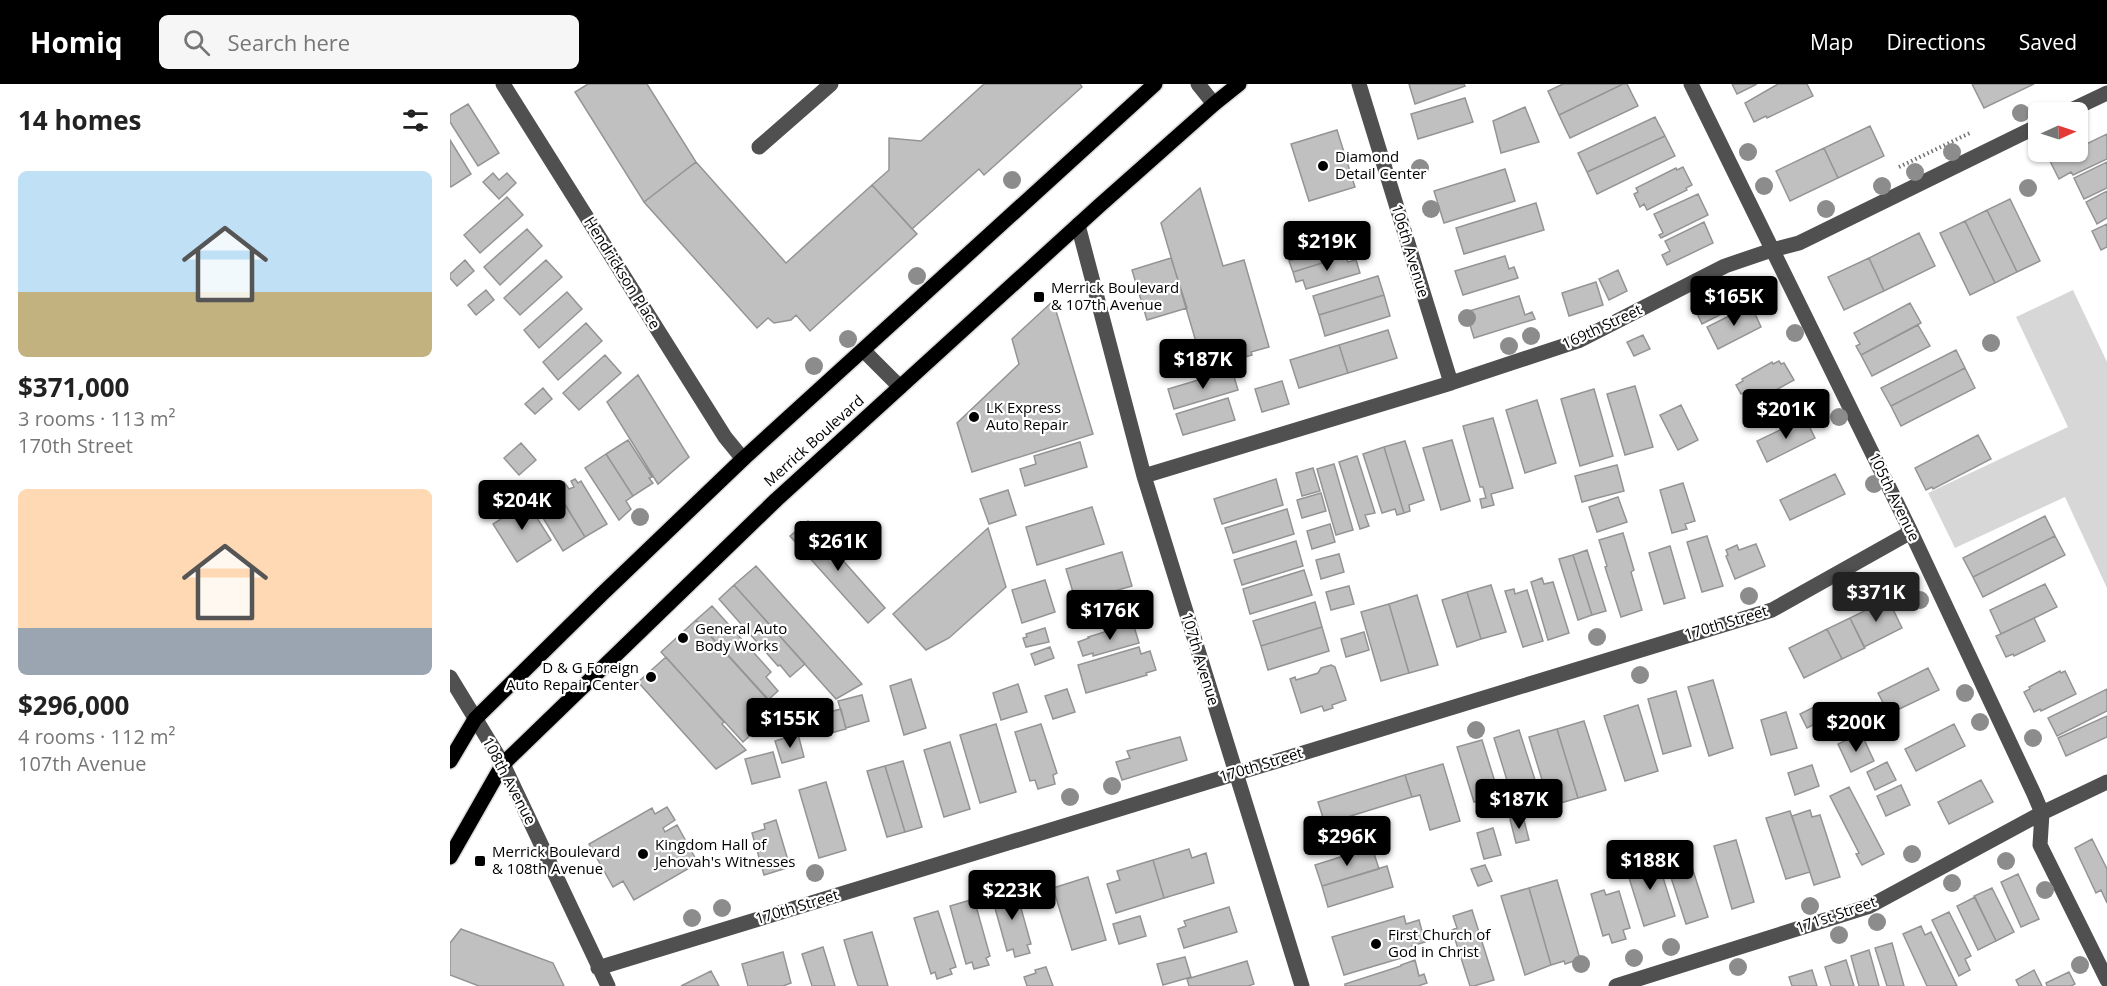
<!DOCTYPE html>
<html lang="en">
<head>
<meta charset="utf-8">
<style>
  body { margin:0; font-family:"Open Sans",sans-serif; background:#f6f6f6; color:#222; height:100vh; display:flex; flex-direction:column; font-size:22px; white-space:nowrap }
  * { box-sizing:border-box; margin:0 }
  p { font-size:20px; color:#767676 }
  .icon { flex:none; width:33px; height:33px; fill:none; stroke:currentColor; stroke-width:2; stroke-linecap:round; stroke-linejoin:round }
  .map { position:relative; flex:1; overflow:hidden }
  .details { display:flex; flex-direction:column; background:#fff; width:450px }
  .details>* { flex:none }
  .needle { width:39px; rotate:87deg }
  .buttons { position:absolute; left:1578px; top:18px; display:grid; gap:12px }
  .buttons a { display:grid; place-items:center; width:60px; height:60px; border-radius:9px; background:#fff; box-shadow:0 2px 4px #0004; font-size:30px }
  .price { position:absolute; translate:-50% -51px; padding:0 14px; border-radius:6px; background:#000; color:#fff; font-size:20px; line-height:39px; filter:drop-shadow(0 2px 3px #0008) }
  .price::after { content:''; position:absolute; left:50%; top:36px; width:18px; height:14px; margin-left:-9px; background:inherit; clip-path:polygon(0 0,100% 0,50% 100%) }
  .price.active { background:#222; color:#fff }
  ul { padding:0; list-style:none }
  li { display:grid; align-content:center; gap:12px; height:318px; padding:0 18px }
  li span { display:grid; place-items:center; height:186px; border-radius:9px; color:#555 }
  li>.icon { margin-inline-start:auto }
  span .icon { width:108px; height:108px; fill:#fffc; stroke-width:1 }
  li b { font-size:26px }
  h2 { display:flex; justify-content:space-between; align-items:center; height:72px; padding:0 18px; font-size:26px }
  header { display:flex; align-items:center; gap:36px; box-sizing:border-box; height:84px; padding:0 30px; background:#000; color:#fff }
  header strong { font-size:28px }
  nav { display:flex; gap:33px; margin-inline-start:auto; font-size:21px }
  .search { width:420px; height:54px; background:#f6f6f6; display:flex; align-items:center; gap:15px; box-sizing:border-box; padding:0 21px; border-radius:9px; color:#767676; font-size:22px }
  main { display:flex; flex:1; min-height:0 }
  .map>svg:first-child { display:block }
</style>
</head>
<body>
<header>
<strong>Homiq</strong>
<div class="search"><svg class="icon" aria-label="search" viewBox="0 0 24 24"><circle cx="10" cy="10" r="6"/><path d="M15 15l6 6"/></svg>Search here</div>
<nav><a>Map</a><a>Directions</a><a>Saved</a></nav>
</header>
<main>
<section class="details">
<h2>14 homes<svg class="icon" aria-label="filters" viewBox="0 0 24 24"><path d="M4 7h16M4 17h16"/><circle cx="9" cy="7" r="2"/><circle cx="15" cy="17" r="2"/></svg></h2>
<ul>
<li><span style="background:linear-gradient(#bfe0f5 65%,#c2b280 0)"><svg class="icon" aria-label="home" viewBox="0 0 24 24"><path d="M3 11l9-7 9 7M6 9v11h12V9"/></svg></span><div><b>$371,000</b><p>3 rooms · 113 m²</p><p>170th Street</p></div></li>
<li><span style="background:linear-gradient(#ffd9b3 75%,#9aa5b1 0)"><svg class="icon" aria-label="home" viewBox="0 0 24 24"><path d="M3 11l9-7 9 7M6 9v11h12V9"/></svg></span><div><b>$296,000</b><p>4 rooms · 112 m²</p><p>107th Avenue</p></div></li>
</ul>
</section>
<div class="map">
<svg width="1657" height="902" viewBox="0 0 1657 902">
  <rect width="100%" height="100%" fill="#fff"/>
  <path fill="#d7d7d7" d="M1623,206L1657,278V504L1615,413L1505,464L1478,409L1618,343L1566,233Z"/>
  <path fill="#c0c0c0" stroke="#949494" stroke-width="1.5" d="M138,0H197L246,78L194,118L125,8Z
    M534,0H630L632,3L534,91L529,85L462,145L422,101L439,86V54L471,57Z
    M959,0H1014L1015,2L965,20Z
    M1113,0H1173L1109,31L1098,7Z
    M1173,0H1177L1188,22L1120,54L1109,31Z
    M1282,0H1307L1287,10Z
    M1328,0H1357L1363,12L1317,34L1316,32L1304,38L1295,19Z
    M1522,0H1584L1534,24Z
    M1015,14L1023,38L968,55L961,30Z
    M18,20L49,69L28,82L0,38V31Z
    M1075,23L1089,58L1051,69L1043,37Z
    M1205,33L1215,52L1137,88L1128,69Z
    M1420,42L1434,72L1388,94L1374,64Z
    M887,46L905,103L859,117L841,60Z
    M1657,50V75L1623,91L1621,88L1609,95L1600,77L1620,68H1628V64Z
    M1215,52L1225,72L1147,110L1137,88Z
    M0,56L21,90L1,103L0,101Z
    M1374,64L1388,94L1340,117L1326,87Z
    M246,78L336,179L422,101L467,150L360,247L346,231L341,236L324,239L318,234L307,244L194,118Z
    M1657,78V104L1634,115L1624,94Z
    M1233,83L1242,101L1236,104L1237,106L1197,126L1194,120L1190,123L1184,110L1188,108L1186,104L1226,84L1227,86Z
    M1055,85L1065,117L994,139L984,107Z
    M43,89L49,96L57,89L66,99L49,115L33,98Z
    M750,104L773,182L794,176L819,263L801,268L802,271L754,285L711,139Z
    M1657,107V134L1647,140L1636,118Z
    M1248,110L1258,131L1211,154L1209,151L1213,149L1204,130Z
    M57,113L73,131L30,169L14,151Z
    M1560,115L1590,177L1567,188L1537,126Z
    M1086,119L1094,146L1014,170L1006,144Z
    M1537,126L1567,188L1545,199L1515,137Z
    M1515,137L1545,199L1520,211L1490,149Z
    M1254,138L1263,159L1217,181L1212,171L1220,167L1215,157Z
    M1657,140V163L1651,166L1642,147Z
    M77,145L92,162L50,201L34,183Z
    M899,149L903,164L894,167L895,172L843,188L839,177L848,174L845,166Z
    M1469,149L1485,182L1434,207L1419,174Z
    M895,172L898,178L906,176L910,189L856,205L853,196L846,198L843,188Z
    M1055,172L1059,185L1064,183L1068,194L1013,211L1005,187Z
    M721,174L737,224L697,236L682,186Z
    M1419,174L1434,207L1394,226L1378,193Z
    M15,176L24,187L7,202L0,194V190Z
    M96,176L112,193L70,231L54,214Z
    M1168,186L1177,207L1159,216L1149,195Z
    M928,192L934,211L869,231L863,212Z
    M1290,197L1299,216L1252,240L1243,221Z
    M1146,198L1153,221L1119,232L1112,209Z
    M36,206L44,216L26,231L18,221Z
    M117,208L132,225L89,264L74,246Z
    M934,211L940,232L875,252L869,231Z
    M1069,212L1075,231L1082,228L1085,235L1024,254L1016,228Z
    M603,217L643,350L522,388L507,339L569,280L562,255Z
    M1460,219L1471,239L1411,271L1406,262L1410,260L1404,249Z
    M1301,221L1311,243L1268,265L1257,243Z
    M136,239L152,257L108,296L93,278Z
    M1468,241L1480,262L1422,292L1411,271Z
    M938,246L947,274L898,289L889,261Z
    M1193,251L1200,265L1184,272L1177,258Z
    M889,261L898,289L849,304L840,276Z
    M1506,266L1515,284L1441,322L1431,304Z
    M155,271L171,289L129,326L113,309Z
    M1329,277L1331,280L1334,279L1344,296L1304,318L1297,307L1291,310L1286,301L1293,297L1292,295L1322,278L1323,280Z
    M1515,284L1525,304L1451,342L1441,322Z
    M782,286L788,306L724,325L718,305Z
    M188,291L239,373L208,400L157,318Z
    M832,297L839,320L812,328L805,305Z
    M1185,302L1203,363L1175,371L1157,310Z
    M93,304L102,315L85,330L75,320Z
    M1144,305L1163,372L1130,382L1111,315Z
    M778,314L785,336L733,351L726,330Z
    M1087,316L1106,379L1075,389L1056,326Z
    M1231,321L1248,356L1228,366L1210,331Z
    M1043,334L1063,404L1041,410L1044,421L1032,424L1030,415L1036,414L1033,403H1030L1013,342Z
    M1355,334L1365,354L1317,378L1307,357Z
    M1528,351L1541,375L1483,405L1482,403L1476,406L1465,384Z
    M178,356L202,393L199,394L203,399L183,412L156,370Z
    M1002,356L1020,417L991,426L973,364Z
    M955,357L974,416L959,421L960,427L954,429L934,363Z
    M630,358L637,383L575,402L570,385L586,380L584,372Z
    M71,359L86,376L69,391L54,374Z
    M934,363L954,429L947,431L945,425L932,429L913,370Z
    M156,370L183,412L176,417L181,425L169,436L135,384Z
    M907,372L925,429L915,431L919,442L910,445L889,378Z
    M884,380L903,446L886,451L867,385Z
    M1167,381L1174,407L1132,418L1125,392Z
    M863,384L870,407L852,412L846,389Z
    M1385,390L1395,410L1340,436L1330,416Z
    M125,395L128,399L131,397L157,440L135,453L105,404L114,398L119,405L124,403L121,397Z
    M826,395L833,421L772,440L764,415Z
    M1233,399L1245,437L1235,440L1237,445L1222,449L1210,406Z
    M558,406L566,431L539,440L530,415Z
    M102,408L105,414L109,411L135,453L113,467L84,419L90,415L94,421L98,419L94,413Z
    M871,409L876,427L852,434L847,416Z
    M1168,413L1177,438L1147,448L1139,423Z
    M71,415L74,420L77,418L101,456L67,478L43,440L62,428L59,423Z
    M642,423L654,460L587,481L576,443Z
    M837,425L844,450L783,469L775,444Z
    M1595,432L1605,452L1523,493L1513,474Z
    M358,437L435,524L418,539L340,452Z
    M880,440L885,458L862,465L857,447Z
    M538,444L556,503L499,554L476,566L443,530Z
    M1173,449L1184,486L1181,488L1192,526L1171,533L1155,483L1157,482L1149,456Z
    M1257,452L1273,502L1252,508L1237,458Z
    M1605,452L1615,471L1533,513L1523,493Z
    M846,457L853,482L792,501L784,476Z
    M1306,460L1315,482L1285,495L1276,472L1278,471L1276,466L1287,461L1289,466Z
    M1220,462L1235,514L1214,520L1199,469Z
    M1137,466L1156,527L1142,531L1123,471Z
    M672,468L682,502L626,518L616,485Z
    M889,470L894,488L871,495L866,476Z
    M1123,471L1142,531L1128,536L1109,475Z
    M306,482L412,600L386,615L284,501Z
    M854,486L862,511L800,530L793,505Z
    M1092,494L1094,500L1103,498L1119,549L1098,556L1081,498Z
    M595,496L605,528L572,539L562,506Z
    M1595,500L1607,523L1551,550L1540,526Z
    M284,501L355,580L340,593L330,581L328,582L269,515Z
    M1041,501L1056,548L1031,555L1017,508Z
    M899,502L904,520L881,526L876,508Z
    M1064,505L1065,510L1077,506L1093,557L1073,563L1055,507Z
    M1017,508L1031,555L1007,563L992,516Z
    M967,511L988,581L959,589L939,520Z
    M675,512L680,531L636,544L630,526Z
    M1438,515L1452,544L1414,563L1400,534Z
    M865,518L872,543L811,562L803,537Z
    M939,520L959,589L931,597L911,528Z
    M262,522L321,588L316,593L328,607L318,616L246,536Z
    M1400,534L1415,564L1392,575L1377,545Z
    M1584,534L1595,557L1564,572L1563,570L1556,573L1546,552Z
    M246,536L328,626L293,658L211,568Z
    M683,539L689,559L643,572V569L633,572L628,558L639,554L638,553Z
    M872,543L879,567L818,586L811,562Z
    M595,544L599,558L576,563L573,554L577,553L576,550Z
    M1377,545L1392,575L1354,594L1339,564Z
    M914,548L919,566L896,573L891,555Z
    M600,563L604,574L585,581L581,570Z
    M689,563L691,570L700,567L706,586L696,589L697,591L636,609L628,581Z
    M216,573L274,638L272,640L296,666L266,685L188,598Z
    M881,581L885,583L896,616L882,621L883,624L874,627L872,622L851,629L840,595L845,593L846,596L868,589L871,584Z
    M1478,584L1489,606L1439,630L1428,609Z
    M1610,587L1611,589L1615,587L1626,610L1591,627L1590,625L1584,628L1574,608L1580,605L1579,603Z
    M461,595L476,644L454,651L440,602Z
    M1263,596L1283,664L1259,672L1238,603Z
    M568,600L577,628L551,636L543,609Z
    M617,605L625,628L603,635L595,612Z
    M1657,605V627L1607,652L1598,634Z
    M1226,607L1241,662L1213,670L1198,615Z
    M412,611L419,637L396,644L388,617Z
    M1372,619L1379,633L1357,644L1350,630Z
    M1188,621L1208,687L1175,697L1154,632Z
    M391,625L396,645L377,650L371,630Z
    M1336,628L1347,664L1321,671L1311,636Z
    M1657,632V653L1616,672L1608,654Z
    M1134,637L1156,706L1128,714L1107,645Z
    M546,640L566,708L530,719L510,651Z
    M591,640L607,689L603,691L605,700L588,705L585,696L580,697L565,648Z
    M1504,640L1515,662L1466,687L1455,665Z
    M1107,645L1128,714L1100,722L1079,653Z
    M1069,646L1086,699L1075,702L1076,708L1065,711L1063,706H1060L1044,654Z
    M1411,649L1424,677L1401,688L1388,660Z
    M348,650L354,673L332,679L325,657Z
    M730,653L737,676L672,696L666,678L680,674L677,667Z
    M1032,656L1049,711L1024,718L1007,663Z
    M500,658L520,725L494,733L474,666Z
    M323,668L330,693L302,700L295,675Z
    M453,677L472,743L455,748L435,682Z
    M1437,678L1446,696L1425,706L1417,688Z
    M993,680L1010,737L980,746L970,711L962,713L955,691Z
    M1362,681L1369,702L1345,711L1338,689Z
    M435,682L455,748L437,753L417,687Z
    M955,691L962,713L875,740L868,718Z
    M1531,696L1543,718L1499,740L1488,718Z
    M376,698L396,766L369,774L349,706Z
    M1451,701L1460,721L1436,732L1427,712Z
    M1399,703L1434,770L1412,781L1406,770L1409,769L1380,712Z
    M217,723L225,736L213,744L215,748L227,741L248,779L184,816L173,797L163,803L139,760L202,724L205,730Z
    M1360,726L1362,733L1370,731L1390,793L1364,801L1342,732Z
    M1340,727L1360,788L1336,795L1316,734Z
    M1073,732L1079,756L1066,759L1060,735Z
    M326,736L340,783L314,791L302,749L315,745L314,740Z
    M1043,744L1051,771L1034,775L1027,749Z
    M1642,755L1657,785V819L1651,806L1646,809L1625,764Z
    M1286,756L1304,818L1282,825L1264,762Z
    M922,763L929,785L872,802L865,781Z
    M739,765L742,774L756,769L764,799L714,814L703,776Z
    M1206,771L1225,832L1194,842L1175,781Z
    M1238,771L1258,833L1236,840L1216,778Z
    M703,776L714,814L666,829L657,800L670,796L667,787Z
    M1035,781L1042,797L1028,802L1021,785Z
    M937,782L943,803L878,823L872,802Z
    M1568,790L1589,835L1571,843L1551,798Z
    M638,793L656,856L622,866L603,804Z
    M1107,796L1130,875L1115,880L1114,877L1101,881L1079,804Z
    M565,803L581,860L577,861L580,869L565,873L563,865L557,867L541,810Z
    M1079,804L1101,881L1075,891L1051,812Z
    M1542,804L1564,848L1546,857L1524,812Z
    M1154,806L1156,811L1169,807L1180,844L1173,846L1176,855L1162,859L1159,850L1153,852L1141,810Z
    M1525,813L1546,857L1528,866L1507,822Z
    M524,815L540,872L536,874L539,881L524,885L522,878L516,880L500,822Z
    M779,823L787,848L734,864L728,845L736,842L734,837Z
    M1022,826L1044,896L1024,902H1020L1002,846L1007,844L1003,832Z
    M488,827L506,883L500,885L502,890L487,895L485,888L481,890L464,834Z
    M1499,828L1521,872L1515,875L1520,886L1509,892L1482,836Z
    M690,832L696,852L669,860L663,840Z
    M954,832L956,840L969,836L975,858L962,862L965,870L894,891L882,853Z
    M1471,842L1475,851L1481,848L1507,902H1477L1453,850Z
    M11,845L103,879L114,902H29L0,891V859Z
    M422,848L438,902H408L404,890L394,856Z
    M1442,859L1454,902H1437L1425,864Z
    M373,863L385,902H362L352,870Z
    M1419,866L1429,902H1409L1401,872Z
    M333,868L341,899L333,902H298L292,880Z
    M735,873L741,893L713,901L707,880Z
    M965,876L969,892L974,890L977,899L968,902H895V900L951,882V881Z
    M1396,876L1404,902H1381L1375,883Z
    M797,877L804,900L798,902H739L737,895Z
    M596,883L603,902H577L574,893L586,889L585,886Z
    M1362,886L1367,902H1342L1339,893Z
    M1584,886L1592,902H1569L1566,896Z
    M261,887L269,902H231Z
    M1619,888L1625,900L1621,902H1597L1596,899Z"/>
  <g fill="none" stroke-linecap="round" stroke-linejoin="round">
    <defs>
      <path id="major" d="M0,677L25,635L151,511L293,375L705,0
        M0,773L53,680L326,416L649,122L764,20L789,0"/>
    </defs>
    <use href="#major" stroke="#dbdbdb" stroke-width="18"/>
    <path stroke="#727272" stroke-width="4" stroke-dasharray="1.5 3" stroke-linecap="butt" d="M1449,83L1522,48"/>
    <path stroke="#505050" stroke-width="15" d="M53,0L275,353L293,375
      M748,0L764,20
      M909,0L1001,299
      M1241,0L1461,448L1584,710L1592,729L1590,761L1657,896
      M1617,28L1657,9
      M309,63L381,0
      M628,141L694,392L852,902
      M413,266L450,303
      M694,392L1001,299L1128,257L1275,182L1322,166L1349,159L1588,42
      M0,593L53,680L158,902
      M148,884L1322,526L1461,448
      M1166,902L1420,822L1592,729L1657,698"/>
    <use href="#major" stroke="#000" stroke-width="15"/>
  </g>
  <g fill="#8c8c8c">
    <circle cx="1571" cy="29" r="9"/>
    <circle cx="1298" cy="68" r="9"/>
    <circle cx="1502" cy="68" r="9"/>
    <circle cx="970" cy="84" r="9"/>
    <circle cx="1465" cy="88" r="9"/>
    <circle cx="562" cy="96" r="9"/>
    <circle cx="1314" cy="102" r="9"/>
    <circle cx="1432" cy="102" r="9"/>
    <circle cx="1578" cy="104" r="9"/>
    <circle cx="981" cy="125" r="9"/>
    <circle cx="1376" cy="125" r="9"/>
    <circle cx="467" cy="192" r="9"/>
    <circle cx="1017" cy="234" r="9"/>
    <circle cx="1345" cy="249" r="9"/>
    <circle cx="1081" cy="252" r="9"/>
    <circle cx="398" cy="255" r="9"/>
    <circle cx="1541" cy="259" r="9"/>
    <circle cx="1059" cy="262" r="9"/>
    <circle cx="364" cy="282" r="9"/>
    <circle cx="1389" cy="333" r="9"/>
    <circle cx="1424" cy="400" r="9"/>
    <circle cx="190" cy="433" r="9"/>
    <circle cx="1392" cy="500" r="9"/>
    <circle cx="1299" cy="512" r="9"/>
    <circle cx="1470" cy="516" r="9"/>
    <circle cx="1147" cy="553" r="9"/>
    <circle cx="1190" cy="591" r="9"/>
    <circle cx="1515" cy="609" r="9"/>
    <circle cx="1530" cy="638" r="9"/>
    <circle cx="1026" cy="646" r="9"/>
    <circle cx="1583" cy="654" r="9"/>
    <circle cx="662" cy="702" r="9"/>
    <circle cx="620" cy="713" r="9"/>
    <circle cx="1462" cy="770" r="9"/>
    <circle cx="1556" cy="777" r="9"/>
    <circle cx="365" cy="789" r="9"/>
    <circle cx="1502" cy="799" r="9"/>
    <circle cx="1595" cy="806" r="9"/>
    <circle cx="1360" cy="822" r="9"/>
    <circle cx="272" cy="824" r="9"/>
    <circle cx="242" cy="834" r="9"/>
    <circle cx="1427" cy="838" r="9"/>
    <circle cx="1389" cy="851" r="9"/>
    <circle cx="1221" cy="863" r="9"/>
    <circle cx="1184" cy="874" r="9"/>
    <circle cx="1131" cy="880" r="9"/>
    <circle cx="1630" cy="881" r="9"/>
    <circle cx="1288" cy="883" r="9"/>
  </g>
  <g fill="#000" stroke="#fff" stroke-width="2">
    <circle cx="873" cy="82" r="6"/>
    <rect x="583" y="207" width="12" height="12" rx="3"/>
    <circle cx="524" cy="333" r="6"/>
    <circle cx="233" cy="554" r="6"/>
    <circle cx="201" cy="593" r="6"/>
    <circle cx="193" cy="770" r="6"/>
    <rect x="24" y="771" width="12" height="12" rx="3"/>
    <circle cx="926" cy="860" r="6"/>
  </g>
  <g text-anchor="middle" stroke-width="4.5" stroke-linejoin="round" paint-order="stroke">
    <g font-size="15" fill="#000" stroke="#fff" text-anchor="start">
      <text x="885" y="78">Diamond<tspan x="885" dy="17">Detail Center</tspan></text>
      <text x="601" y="209">Merrick Boulevard<tspan x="601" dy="17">&amp; 107th Avenue</tspan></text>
      <text x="536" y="329">LK Express<tspan x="536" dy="17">Auto Repair</tspan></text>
      <text x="245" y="550">General Auto<tspan x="245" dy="17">Body Works</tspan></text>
      <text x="189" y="589" text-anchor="end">D &amp; G Foreign<tspan x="189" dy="17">Auto Repair Center</tspan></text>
      <text x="205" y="766">Kingdom Hall of<tspan x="205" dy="17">Jehovah's Witnesses</tspan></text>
      <text x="42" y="773">Merrick Boulevard<tspan x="42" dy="17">&amp; 108th Avenue</tspan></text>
      <text x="938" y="856">First Church of<tspan x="938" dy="17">God in Christ</tspan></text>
    </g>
    <g font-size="15" fill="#000" stroke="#fff">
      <text transform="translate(960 167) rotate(73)" y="5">106th Avenue</text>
      <text transform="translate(172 189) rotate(58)" y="5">Hendrickson Place</text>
      <text transform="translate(1152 243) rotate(-25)" y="5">169th Street</text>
      <text transform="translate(364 357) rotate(-42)" y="5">Merrick Boulevard</text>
      <text transform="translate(1444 413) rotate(64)" y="5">105th Avenue</text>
      <text transform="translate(1276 539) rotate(-17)" y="5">170th Street</text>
      <text transform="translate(750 575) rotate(73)" y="5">107th Avenue</text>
      <text transform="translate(811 681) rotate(-17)" y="5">170th Street</text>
      <text transform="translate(59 697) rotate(62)" y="5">108th Avenue</text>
      <text transform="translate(347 823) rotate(-17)" y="5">170th Street</text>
      <text transform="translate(1386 831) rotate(-19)" y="5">171st Street</text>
    </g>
  </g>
</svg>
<div class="buttons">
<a><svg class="needle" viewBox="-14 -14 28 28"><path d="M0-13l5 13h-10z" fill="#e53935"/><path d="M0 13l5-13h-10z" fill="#767676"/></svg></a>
</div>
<b class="price" style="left:877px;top:188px">$219K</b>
<b class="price" style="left:1284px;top:243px">$165K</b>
<b class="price" style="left:753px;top:306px">$187K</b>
<b class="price" style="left:1336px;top:356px">$201K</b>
<b class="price" style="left:72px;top:447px">$204K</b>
<b class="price" style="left:388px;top:488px">$261K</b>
<b class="price active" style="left:1426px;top:539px">$371K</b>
<b class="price" style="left:660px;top:557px">$176K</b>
<b class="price" style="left:340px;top:665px">$155K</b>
<b class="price" style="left:1406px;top:669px">$200K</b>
<b class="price" style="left:1069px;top:746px">$187K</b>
<b class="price" style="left:897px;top:783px">$296K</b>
<b class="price" style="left:1200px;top:807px">$188K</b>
<b class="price" style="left:562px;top:837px">$223K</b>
</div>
</main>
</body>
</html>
